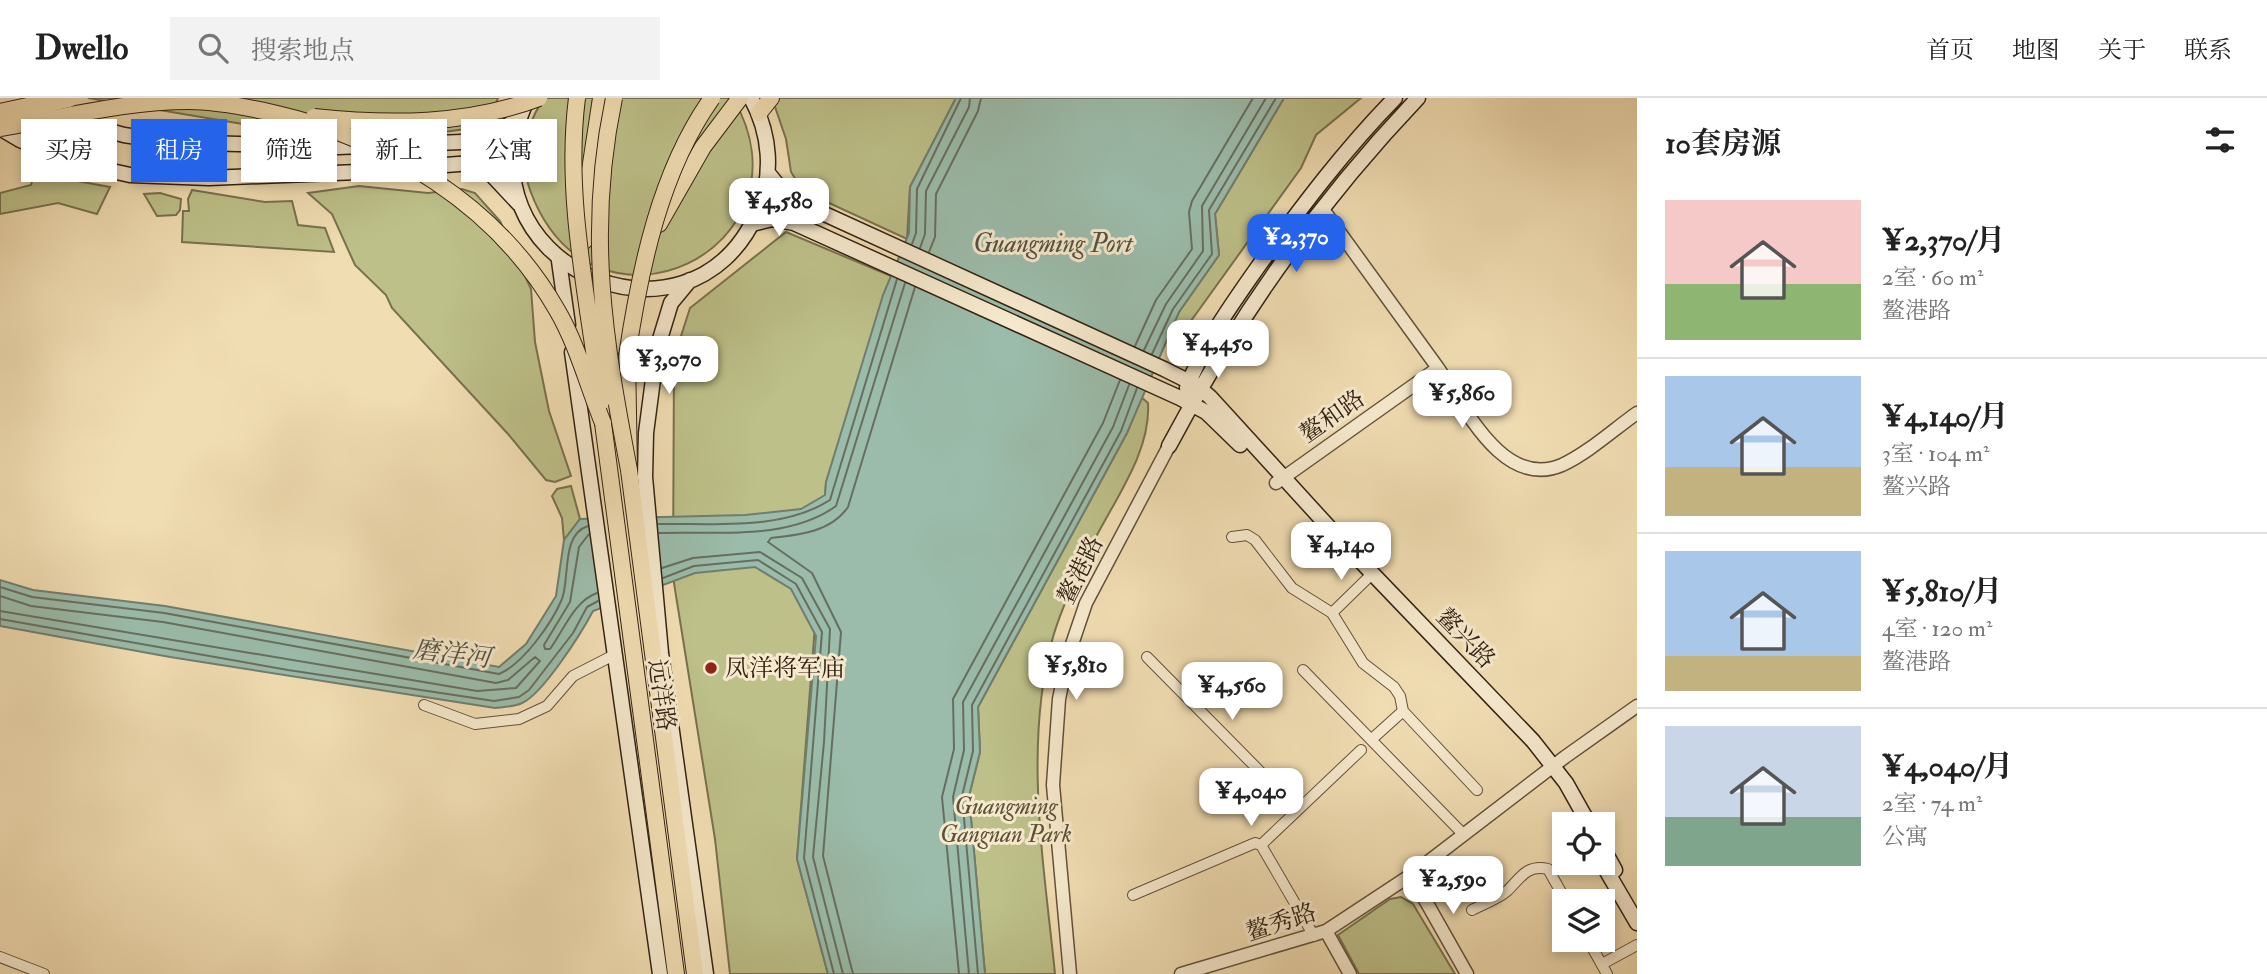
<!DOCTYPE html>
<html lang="zh">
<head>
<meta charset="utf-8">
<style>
  body { margin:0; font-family:"IM FELL Double Pica","Noto Serif SC",serif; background:#f2f2f2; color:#222; height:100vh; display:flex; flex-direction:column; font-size:26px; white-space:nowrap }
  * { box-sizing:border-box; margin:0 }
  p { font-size:23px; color:#767676 }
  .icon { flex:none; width:38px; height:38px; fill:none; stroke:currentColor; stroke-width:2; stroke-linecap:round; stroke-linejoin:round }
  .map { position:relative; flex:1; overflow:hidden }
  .drawer { display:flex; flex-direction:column; background:#fff; width:630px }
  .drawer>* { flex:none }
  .top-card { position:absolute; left:21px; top:21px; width:665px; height:63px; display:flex; gap:14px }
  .fabs { position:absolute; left:1552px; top:714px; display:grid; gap:14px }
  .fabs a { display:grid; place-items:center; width:63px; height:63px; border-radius:0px; background:#fff; box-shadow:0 4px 10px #0003; font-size:35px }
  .price { position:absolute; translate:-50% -60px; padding:0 16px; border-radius:14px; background:#fff; color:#222; font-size:23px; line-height:46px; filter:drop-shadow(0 2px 4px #0008) }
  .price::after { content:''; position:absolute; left:50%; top:42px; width:21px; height:16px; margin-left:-10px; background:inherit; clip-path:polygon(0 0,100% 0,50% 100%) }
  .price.current { background:#2563eb; color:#fff }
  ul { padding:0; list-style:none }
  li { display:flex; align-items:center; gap:21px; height:175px; padding:0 28px }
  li+li { border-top:2px solid #e0e0e0 }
  li span { display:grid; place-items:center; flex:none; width:196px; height:140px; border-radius:0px; color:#555 }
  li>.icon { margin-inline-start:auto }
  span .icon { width:84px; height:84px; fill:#fffc; stroke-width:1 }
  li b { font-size:30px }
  h2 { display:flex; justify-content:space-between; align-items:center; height:84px; padding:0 28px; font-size:30px }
  .pill { padding:0 24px; border-radius:0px; background:#fff; box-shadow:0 4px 10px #0003; font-size:24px; line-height:63px }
  .pill.current { background:#2563eb; color:#fff }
  header { display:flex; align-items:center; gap:42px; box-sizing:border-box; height:98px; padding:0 35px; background:#fff; border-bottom:2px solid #e0e0e0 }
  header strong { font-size:33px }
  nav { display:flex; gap:38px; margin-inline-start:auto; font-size:24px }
  .search { width:490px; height:63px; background:#f2f2f2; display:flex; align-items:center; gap:18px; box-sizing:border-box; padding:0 24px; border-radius:0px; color:#767676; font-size:26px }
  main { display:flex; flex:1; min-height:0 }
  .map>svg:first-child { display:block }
</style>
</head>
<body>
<header>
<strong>Dwello</strong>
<div class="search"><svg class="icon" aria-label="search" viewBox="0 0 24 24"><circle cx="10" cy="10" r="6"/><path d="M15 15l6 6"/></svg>搜索地点</div>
<nav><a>首页</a><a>地图</a><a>关于</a><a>联系</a></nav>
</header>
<main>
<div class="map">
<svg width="1637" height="876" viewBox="0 0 1637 876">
  <rect width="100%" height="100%" fill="#f1ddb2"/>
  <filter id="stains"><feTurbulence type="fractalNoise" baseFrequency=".00286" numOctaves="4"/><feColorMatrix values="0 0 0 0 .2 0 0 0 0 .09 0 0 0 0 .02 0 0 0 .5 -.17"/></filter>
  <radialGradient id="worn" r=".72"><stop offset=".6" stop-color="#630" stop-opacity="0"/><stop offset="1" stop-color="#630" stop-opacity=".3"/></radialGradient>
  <path fill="#bdc089" stroke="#78714e" stroke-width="2" d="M88,0H498L487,28L408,39L273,31Z
    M545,0H733C820,150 592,261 530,92C520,65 526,22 545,0Z
    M772,0H956L910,89L907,141L803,93L791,74L786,41Z
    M1284,0H1361L1316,37L1301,70L1183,234L1166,241L1179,214L1219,157L1215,116Z
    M34,75L110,89L97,116L58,105L0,116V95L31,87Z
    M359,88L428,95L462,91L475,95L500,123L531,191L535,244L549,313L571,378L555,384L546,382L508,336L392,210L386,197L355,167L332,116L308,95Z
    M192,92L265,104L292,103L298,127L325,130L334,154L182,144L183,113H189L188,101Z
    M160,95L181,101L180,112L176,117L157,118L144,96Z
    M786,134L891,178L826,385L797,761L828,876H730L715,741L673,479L674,260L690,210Z
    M1141,299L1148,305C1151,351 1118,397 1097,437C1081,468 1063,505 1053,539C1023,648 1044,766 1055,876H985L969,698L980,654L978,609L1127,335Z
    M571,388L580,421L564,442L562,420L552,398L557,391Z
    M1401,799L1413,806L1455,876H1359L1338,837L1390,801Z"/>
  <path fill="#9bbcab" stroke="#717e6e" stroke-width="2" d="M956,0H1284L1215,116L1219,157L1179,214L1127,335L978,609L980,654L969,698L985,876H828L797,761L816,538L791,491L755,469L695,475L593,513C582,534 543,596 522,605C514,609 503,609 495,610L170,559L0,528V482L33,492L165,508L499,569L526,546L556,498L564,442L580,421L745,417L801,411L825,397L826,384L883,197L909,135L910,89Z"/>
  <path fill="#f1ddb2" d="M639,416L649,496L615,509L601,417Z"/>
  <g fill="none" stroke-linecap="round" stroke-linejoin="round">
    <path stroke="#666f5f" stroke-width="2" d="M912,146L916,135L917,91L961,0
      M920,150L925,136L926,93L969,9L970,0
      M929,154L935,139L936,96L978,13L981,0
      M1135,248L1156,202L1192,151L1189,114L1192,103L1253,0
      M1144,252L1166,206L1203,153L1202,108L1266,0
      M1152,256L1173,211L1212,156L1209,112L1276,0
      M658,426C713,425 782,433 830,402L897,181
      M659,435C715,433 788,443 836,408L905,185
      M589,436L579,449L570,504L544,547L545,551H550C564,532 574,503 597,495
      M662,470L693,460L760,454L802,480L830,531L824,644L813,759L843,876
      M663,480L694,468L758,462L796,486L822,534L804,760L834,876
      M0,489L32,499L164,515L499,576C523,566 552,525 562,501C570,480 561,436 588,428
      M0,498L31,508L163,524L496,585L508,582L535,559L540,563L516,590L477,593L0,513
      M0,521L288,572L494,603L519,599L529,592L573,535L587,509L598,503
      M853,876L823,758L841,534L812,475L768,444L771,440C799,437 831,434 848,409L915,189
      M959,876L942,699L954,651L953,601L1103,325L1120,282
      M969,876L953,699L964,652L963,604L1113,329L1129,287
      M978,876L962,698L973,653L972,607L1121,333L1137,290"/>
    <defs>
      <path id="minor" d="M1232,439L1247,437L1255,442L1292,490L1332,515L1363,565L1394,589L1400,598L1403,613L1477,692
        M1332,515L1372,476
        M1147,559L1296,710
        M1303,572L1464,737
        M424,607L475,626L519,621L547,608L573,578L614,557
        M1372,641L1403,613
        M1261,747L1314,838
        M1133,797L1255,745L1261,747L1361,652
        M1472,812C1483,806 1498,801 1507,793C1520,781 1526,766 1548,771L1566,803
        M1588,842L1607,876
        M0,859L44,876
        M1602,866L1637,847"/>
      <path id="tertiary" d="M1322,110L1438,270
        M1276,385L1438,270C1465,309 1503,392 1562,367C1588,355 1613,332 1637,315
        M1411,777L1467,876
        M1326,833L1350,876
        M1070,876L1053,687L1059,601L1068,558L1086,505L1169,348
        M1181,876L1326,833L1411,777L1565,659L1637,608"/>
      <path id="secondary" d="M0,0L25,9
        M528,0C450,164 689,272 758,113C774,76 770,35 751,0
        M58,19L124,37L169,44L338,49L486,43L518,20
        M0,30L20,42L72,64L130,77L209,80L358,74L471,65L489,74L519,106
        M768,75L781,91L818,113L1164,271L1196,287L1210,299L1347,449L1533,643L1566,685L1589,726
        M752,126L772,121L794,125L1180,300L1206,314L1240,347
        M559,163L568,227
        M690,182L671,205L657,251L646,335L645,379L661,555L706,876
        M572,254L660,876
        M1187,290C1204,244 1232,206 1260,166C1302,108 1345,51 1395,0
        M1169,348C1236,221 1319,104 1418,0
        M1603,750L1615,772
        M1602,765L1637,825"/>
      <path id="trunk" d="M759,15L771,0
        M659,126L703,49L740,0
        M584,143L587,92L601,0
        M627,258L629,372L695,876
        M603,325L676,876"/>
    </defs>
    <use href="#minor" stroke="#62513b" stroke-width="12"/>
    <use href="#tertiary" stroke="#62513b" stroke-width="15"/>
    <use href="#secondary" stroke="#322213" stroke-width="17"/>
    <use href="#trunk" stroke="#322213" stroke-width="18"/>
    <use href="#minor" stroke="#f6e9cd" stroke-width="10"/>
    <use href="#tertiary" stroke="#f6e9cd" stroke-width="12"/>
    <use href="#secondary" stroke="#f6e9cd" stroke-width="14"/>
    <use href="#trunk" stroke="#f1ddb2" stroke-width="16"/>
    <defs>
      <path id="trunk-bridge" d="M577,0C564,100 589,205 601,304
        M614,0C586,133 604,241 629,372
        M314,19C389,27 467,27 539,0
        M0,30C62,20 126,3 189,3C217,3 246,9 273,15C388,41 497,107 557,212C577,246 588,288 603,325
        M627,258C640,171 660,73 712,0"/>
      <path id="motorway-bridge" d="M0,15L69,0"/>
    </defs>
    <use href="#trunk-bridge" stroke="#322213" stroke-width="18" stroke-linecap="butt"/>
    <use href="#motorway-bridge" stroke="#322213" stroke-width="20" stroke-linecap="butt"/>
    <use href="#trunk-bridge" stroke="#f1ddb2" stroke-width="16"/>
    <use href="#motorway-bridge" stroke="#f1ddb2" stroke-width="18"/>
  </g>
  <circle fill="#8f2418" stroke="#f6e9cd" stroke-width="2.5" cx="711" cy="570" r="7"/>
  <g text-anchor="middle" stroke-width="6" stroke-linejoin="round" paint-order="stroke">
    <g font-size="24" fill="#322213" stroke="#f6e9cd">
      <text transform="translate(1332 318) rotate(-35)" y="8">鳌和路</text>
      <text transform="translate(1080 472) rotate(-64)" y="8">鳌港路</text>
      <text transform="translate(1466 540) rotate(46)" y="8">鳌兴路</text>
      <text transform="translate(662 597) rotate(82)" y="8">远洋路</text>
      <text transform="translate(1281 824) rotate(-18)" y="8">鳌秀路</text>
    </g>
    <g font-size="24" fill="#322213" stroke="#f6e9cd" text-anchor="start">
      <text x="725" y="578">凤洋将军庙</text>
    </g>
    <g font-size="24" font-style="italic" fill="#5c5136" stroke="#f6e9cd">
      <text x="1006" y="716">Guangming<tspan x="1006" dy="28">Gangnan Park</tspan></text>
    </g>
    <g font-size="26" font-style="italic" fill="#525041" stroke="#f6e9cd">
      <text x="1053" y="154">Guangming Port</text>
      <text transform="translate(452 555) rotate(7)" y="9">磨洋河</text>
    </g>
  </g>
  <rect width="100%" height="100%" filter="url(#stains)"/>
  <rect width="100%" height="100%" fill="url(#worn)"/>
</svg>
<div class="fabs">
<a><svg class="icon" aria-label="locate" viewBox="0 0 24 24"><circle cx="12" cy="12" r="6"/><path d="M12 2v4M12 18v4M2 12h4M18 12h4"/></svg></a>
<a><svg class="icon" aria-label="layers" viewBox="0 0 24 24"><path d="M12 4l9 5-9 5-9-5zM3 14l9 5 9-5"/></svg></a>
</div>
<b class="price" style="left:779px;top:140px">¥4,580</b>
<b class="price current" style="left:1296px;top:176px">¥2,370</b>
<b class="price" style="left:1218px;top:282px">¥4,450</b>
<b class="price" style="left:669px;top:298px">¥3,070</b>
<b class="price" style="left:1462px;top:332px">¥5,860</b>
<b class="price" style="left:1341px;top:484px">¥4,140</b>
<b class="price" style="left:1076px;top:604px">¥5,810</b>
<b class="price" style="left:1232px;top:624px">¥4,560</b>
<b class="price" style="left:1251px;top:730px">¥4,040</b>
<b class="price" style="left:1453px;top:818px">¥2,590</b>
<div class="top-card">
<a class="pill">买房</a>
<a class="pill current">租房</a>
<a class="pill">筛选</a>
<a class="pill">新上</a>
<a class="pill">公寓</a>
</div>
</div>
<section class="drawer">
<h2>10套房源<svg class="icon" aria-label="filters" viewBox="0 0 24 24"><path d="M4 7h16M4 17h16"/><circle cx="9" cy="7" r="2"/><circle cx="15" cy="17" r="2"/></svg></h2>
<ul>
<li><span style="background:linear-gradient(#f6c9c9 60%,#8fb573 0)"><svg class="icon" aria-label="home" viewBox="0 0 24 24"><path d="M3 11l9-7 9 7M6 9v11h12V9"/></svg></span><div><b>¥2,370/月</b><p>2室 · 60 m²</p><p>鳌港路</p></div></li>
<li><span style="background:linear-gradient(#a9c7e8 65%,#c2b280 0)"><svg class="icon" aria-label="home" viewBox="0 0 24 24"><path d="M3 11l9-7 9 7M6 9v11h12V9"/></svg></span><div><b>¥4,140/月</b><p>3室 · 104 m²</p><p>鳌兴路</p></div></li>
<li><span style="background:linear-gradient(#a9c7e8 75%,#c2b280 0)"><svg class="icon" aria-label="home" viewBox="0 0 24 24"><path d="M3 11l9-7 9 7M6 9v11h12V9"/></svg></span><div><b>¥5,810/月</b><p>4室 · 120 m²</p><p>鳌港路</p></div></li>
<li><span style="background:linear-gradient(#c9d6e8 65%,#7fa58c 0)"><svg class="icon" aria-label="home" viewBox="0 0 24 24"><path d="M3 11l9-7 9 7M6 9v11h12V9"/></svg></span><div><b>¥4,040/月</b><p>2室 · 74 m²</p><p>公寓</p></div></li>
</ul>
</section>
</main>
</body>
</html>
